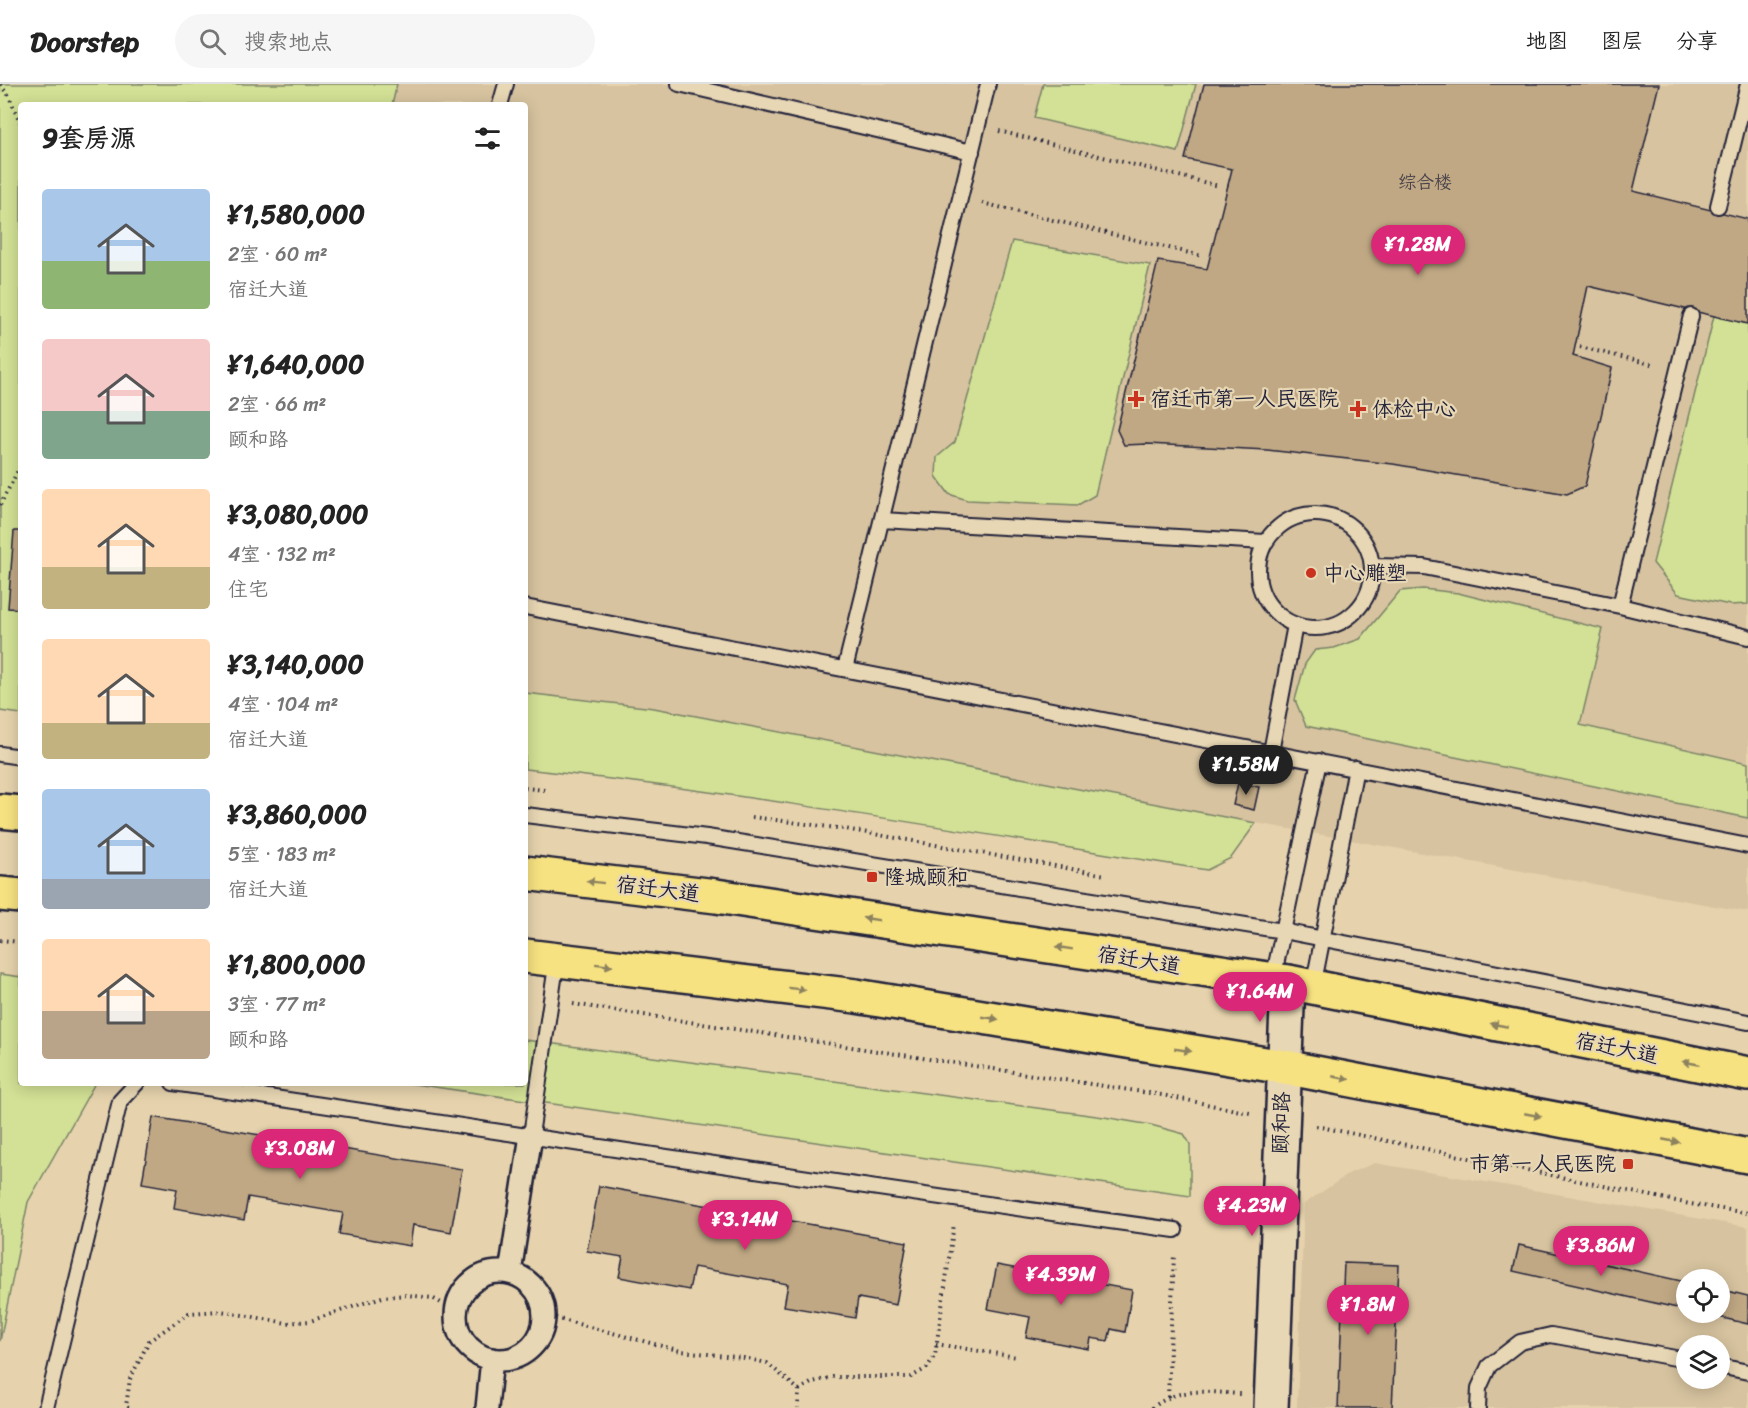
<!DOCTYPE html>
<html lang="zh">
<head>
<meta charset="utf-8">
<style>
  body { margin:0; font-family:Sriracha,"LXGW WenKai TC",sans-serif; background:#f6f6f6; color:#222; height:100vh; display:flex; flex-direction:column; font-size:22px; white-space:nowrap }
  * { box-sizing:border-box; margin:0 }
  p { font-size:20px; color:#767676 }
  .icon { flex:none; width:33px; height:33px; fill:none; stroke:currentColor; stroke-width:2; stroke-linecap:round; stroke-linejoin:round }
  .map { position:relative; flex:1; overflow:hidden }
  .details { position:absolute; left:18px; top:18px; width:510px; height:984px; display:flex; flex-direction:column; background:#fff; border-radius:6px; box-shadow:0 3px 15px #0003 }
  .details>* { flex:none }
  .tools { position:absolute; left:1676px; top:1185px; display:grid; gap:12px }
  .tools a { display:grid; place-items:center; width:54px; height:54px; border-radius:50%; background:#fff; box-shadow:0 3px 15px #0003; font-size:30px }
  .price { position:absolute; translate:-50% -51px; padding:0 14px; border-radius:21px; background:#db2777; color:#fff; font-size:20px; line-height:39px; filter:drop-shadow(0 2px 3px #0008) }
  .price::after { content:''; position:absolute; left:50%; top:36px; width:18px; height:14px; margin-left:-9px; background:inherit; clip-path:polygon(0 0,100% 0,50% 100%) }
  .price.selected { background:#222; color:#fff }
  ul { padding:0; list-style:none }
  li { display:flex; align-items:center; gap:18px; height:150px; padding:0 24px }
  li span { display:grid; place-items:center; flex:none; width:168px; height:120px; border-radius:6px; color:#555 }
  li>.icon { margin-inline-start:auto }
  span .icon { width:72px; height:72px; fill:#fffc; stroke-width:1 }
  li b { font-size:26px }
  h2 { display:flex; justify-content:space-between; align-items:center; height:72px; padding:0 24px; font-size:26px }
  header { display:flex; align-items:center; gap:36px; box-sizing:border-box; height:84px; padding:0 30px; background:#fff; border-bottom:2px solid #e0e0e0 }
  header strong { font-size:28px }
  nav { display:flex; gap:33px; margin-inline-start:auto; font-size:21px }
  .search { width:420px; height:54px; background:#f6f6f6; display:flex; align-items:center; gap:15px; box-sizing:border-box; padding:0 21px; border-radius:33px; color:#767676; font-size:22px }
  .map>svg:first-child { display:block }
</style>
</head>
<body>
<header>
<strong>Doorstep</strong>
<div class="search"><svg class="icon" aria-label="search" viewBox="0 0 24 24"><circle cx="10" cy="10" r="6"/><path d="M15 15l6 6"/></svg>搜索地点</div>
<nav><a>地图</a><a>图层</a><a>分享</a></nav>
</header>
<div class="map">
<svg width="1748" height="1324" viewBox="0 0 1748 1324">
  <rect width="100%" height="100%" fill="#e6d3ad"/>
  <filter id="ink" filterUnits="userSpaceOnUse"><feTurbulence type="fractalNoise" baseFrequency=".0167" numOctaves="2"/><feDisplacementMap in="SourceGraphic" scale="12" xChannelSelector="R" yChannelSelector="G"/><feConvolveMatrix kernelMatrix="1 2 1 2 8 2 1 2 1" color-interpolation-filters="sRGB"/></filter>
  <g filter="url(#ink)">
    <path fill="#d7c39f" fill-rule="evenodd" d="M397,0H1748V828L1256,739L654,624L525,609V21H392Z
      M1375,1079L1748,1143V1324H1297L1304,1120L1350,1089ZM1686,1196H1719V1228H1686ZM1686,1262H1719V1294H1686Z"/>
    <path fill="#d2e195" stroke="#7a8268" stroke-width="1.5" d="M0,0H397L392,21H21V630L0,627Z
      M1043,0H1196L1178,68L1034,34Z
      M1012,157L1150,181L1095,411L1078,421L967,416L949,410L936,392L937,373L955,358Z
      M1714,232L1748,240V520L1730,521L1678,510L1653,479Z
      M1423,505L1458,509L1603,545L1580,641L1748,679V734L1306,642L1295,616L1305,580L1315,566L1334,564L1360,555L1400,507Z
      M525,609L654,624L1256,739L1231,774L1207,786C980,750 754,710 525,685Z
      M0,890L21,893V999H95L28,1118L0,1257Z
      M525,956L1104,1033L1151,1041L1184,1050L1190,1060V1112L407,999H525Z"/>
    <path fill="#c0a884" stroke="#22223b" stroke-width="1.5" d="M1204,0H1659L1633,107L1748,135V240L1588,202L1573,272L1612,284L1585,402L1567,410L1393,380L1267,366L1147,360L1124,361L1117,346L1158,177L1207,185L1232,85L1185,75Z
      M14,447H21V525L8,524Z
      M1238,699L1259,703L1254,726L1233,721Z
      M153,1033L462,1085L451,1148L413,1141L410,1162L339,1150L343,1129L248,1113L244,1136L174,1124L177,1105L142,1099Z
      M599,1102L907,1158L896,1221L858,1214L855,1234L784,1222L788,1200L694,1183L689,1206L619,1193L623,1173L587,1167Z
      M1519,1161L1686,1198V1226L1513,1187Z
      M1344,1179L1399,1181L1392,1324H1338Z
      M997,1181L1132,1206L1125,1248L1111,1245L1108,1257L1091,1254L1089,1265L1026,1253L1030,1233L988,1225Z
      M1719,1205L1748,1212V1240L1698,1228H1719Z"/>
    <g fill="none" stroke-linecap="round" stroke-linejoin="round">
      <defs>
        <path id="service" d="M679,0L972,68
          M500,21L506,0
          M1718,122L1748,0
          M1258 487a57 57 0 1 1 114 0a57 57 0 1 1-114 0Z
          M882,436L1265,458
          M1372,482L1424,483L1620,522L1691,232
          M1620,522L1748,553
          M525,523L1748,762
          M845,585L988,0
          M1271,668L1295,541
          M0,670L21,673
          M525,731L707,753L1283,847L1748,938
          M1273,895L1319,677
          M1313,903L1356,684
          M173,999C507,1048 840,1101 1175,1146
          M531,1051L557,875
          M1719,1282L1748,1288
          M46,1324L120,1017L137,999
          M1478,1324L1479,1304L1489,1282L1520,1258L1551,1251L1686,1276"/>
        <path id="pedestrian" d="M456 1232a44 44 0 1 1 88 0a44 44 0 1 1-88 0Z
          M510,1189L531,1051
          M487,1324L492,1275"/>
        <path id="tertiary" d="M1271,1324L1288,898"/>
        <path id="primary" d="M0,727L21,729
          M525,789L716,812L1288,898L1748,990
          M0,810L21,812
          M525,872L856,912L1284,983L1748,1072"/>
      </defs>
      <use href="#service" stroke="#22223b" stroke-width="18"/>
      <use href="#pedestrian" stroke="#22223b" stroke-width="26"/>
      <use href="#tertiary" stroke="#22223b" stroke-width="38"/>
      <use href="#primary" stroke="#22223b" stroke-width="38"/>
      <path stroke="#22223b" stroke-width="4" stroke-dasharray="1.5 4.5" stroke-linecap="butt" d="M0,1L8,10L21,40
        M999,47L1219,102
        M982,119L1202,172
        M1580,263L1655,281
        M0,421L21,381
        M525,704L545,706
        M752,733L845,745L1106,791
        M0,856L21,858
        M573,920L1162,1011L1250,1029
        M1316,1042L1690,1120L1748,1129
        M544,1231L681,1267L744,1274L767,1279L799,1306L798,1324
        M936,1260L1017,1273
        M799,1306L813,1298L833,1293H911L927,1284L935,1271L954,1140
        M1168,1313L1174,1170
        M128,1324L126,1322L130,1295L149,1257L189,1229L221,1227L287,1239L310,1237L382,1213L407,1211L432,1214L456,1227
        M1152,1324C1179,1302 1207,1308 1240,1310"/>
      <use href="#service" stroke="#e8d7b4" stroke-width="14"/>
      <use href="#pedestrian" stroke="#e8d7b4" stroke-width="21"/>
      <use href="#tertiary" stroke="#e8d7b4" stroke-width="33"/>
      <use href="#primary" stroke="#f7e281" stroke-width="33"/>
    </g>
    <defs><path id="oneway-solid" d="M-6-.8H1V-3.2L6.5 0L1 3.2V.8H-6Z" transform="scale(1.5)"/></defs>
    <g fill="#8c825e">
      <use href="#oneway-solid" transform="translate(595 798) rotate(-173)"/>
      <use href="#oneway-solid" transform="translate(871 835) rotate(-171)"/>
      <use href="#oneway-solid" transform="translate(1064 864) rotate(-171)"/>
      <use href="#oneway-solid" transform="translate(604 881) rotate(7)"/>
      <use href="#oneway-solid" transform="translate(797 905) rotate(7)"/>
      <use href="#oneway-solid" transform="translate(990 934) rotate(9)"/>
      <use href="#oneway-solid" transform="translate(1499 941) rotate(-169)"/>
      <use href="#oneway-solid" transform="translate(1183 966) rotate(9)"/>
      <use href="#oneway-solid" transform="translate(1691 979) rotate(-169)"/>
      <use href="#oneway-solid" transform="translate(1341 994) rotate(11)"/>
      <use href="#oneway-solid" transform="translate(1533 1031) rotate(11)"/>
      <use href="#oneway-solid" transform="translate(1671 1057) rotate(11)"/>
    </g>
  </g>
  <g fill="#c8321e" stroke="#e8d7b4" stroke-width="2">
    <path d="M1133 306h6v6h6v6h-6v6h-6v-6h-6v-6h6z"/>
    <path d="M1355 316h6v6h6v6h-6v6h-6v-6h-6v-6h6z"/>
    <circle cx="1311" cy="489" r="6"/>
    <rect x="866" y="787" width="12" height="12" rx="3"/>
    <rect x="1622" y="1074" width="12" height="12" rx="3"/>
  </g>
  <g text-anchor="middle" stroke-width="4.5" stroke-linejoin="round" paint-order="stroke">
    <g font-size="18" fill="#4a444d">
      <text x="1425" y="104">综合楼</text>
    </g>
    <g font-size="21" fill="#22223b" stroke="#e8d7b4" text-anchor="start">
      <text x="1150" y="322">宿迁市第一人民医院</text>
      <text x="1372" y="332">体检中心</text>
      <text x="1323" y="496">中心雕塑</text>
      <text x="884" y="800">隆城颐和</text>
      <text x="1616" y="1087" text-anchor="end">市第一人民医院</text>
    </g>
    <g font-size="21" fill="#22223b" stroke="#e8d7b4">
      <text transform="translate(658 805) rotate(7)" y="7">宿迁大道</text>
      <text transform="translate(1139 876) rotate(9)" y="7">宿迁大道</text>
      <text transform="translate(1617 964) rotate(11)" y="7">宿迁大道</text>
      <text transform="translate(1281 1039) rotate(-88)" y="7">颐和路</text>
    </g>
  </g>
</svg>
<div class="tools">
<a><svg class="icon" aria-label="locate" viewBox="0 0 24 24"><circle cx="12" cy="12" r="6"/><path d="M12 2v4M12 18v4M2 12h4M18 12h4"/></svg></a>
<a><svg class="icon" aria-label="layers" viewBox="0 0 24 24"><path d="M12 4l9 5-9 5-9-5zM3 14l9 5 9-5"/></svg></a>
</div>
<b class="price" style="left:1418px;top:192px">¥1.28M</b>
<b class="price selected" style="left:1246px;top:712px">¥1.58M</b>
<b class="price" style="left:1260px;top:939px">¥1.64M</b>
<b class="price" style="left:300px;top:1096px">¥3.08M</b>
<b class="price" style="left:1252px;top:1153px">¥4.23M</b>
<b class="price" style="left:745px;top:1167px">¥3.14M</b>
<b class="price" style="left:1601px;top:1193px">¥3.86M</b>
<b class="price" style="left:1061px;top:1222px">¥4.39M</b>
<b class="price" style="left:1368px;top:1252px">¥1.8M</b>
<section class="details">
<h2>9套房源<svg class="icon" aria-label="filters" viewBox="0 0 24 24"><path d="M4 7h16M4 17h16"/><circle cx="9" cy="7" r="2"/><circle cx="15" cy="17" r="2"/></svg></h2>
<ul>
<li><span style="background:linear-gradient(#a9c7e8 60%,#8fb573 0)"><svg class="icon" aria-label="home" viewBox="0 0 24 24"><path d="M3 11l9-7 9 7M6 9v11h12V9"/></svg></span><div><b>¥1,580,000</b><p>2室 · 60 m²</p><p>宿迁大道</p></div></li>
<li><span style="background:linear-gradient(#f6c9c9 60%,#7fa58c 0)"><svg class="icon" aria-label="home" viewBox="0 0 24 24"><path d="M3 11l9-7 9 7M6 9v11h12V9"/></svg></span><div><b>¥1,640,000</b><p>2室 · 66 m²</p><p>颐和路</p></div></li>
<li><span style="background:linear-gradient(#ffd9b3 65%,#c2b280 0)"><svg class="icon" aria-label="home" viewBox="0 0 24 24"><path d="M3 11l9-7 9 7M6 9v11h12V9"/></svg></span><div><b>¥3,080,000</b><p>4室 · 132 m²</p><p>住宅</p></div></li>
<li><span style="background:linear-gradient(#ffd9b3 70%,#c2b280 0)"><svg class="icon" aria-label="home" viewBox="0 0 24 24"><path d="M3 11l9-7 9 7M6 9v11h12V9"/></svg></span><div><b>¥3,140,000</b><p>4室 · 104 m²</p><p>宿迁大道</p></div></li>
<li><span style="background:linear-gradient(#a9c7e8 75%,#9aa5b1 0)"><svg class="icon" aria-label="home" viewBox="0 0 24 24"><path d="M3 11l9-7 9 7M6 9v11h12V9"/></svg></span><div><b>¥3,860,000</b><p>5室 · 183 m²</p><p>宿迁大道</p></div></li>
<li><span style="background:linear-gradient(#ffd9b3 60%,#b9a48a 0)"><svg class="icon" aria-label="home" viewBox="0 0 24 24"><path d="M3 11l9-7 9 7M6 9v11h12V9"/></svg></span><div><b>¥1,800,000</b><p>3室 · 77 m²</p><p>颐和路</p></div></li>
</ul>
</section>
</div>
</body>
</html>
